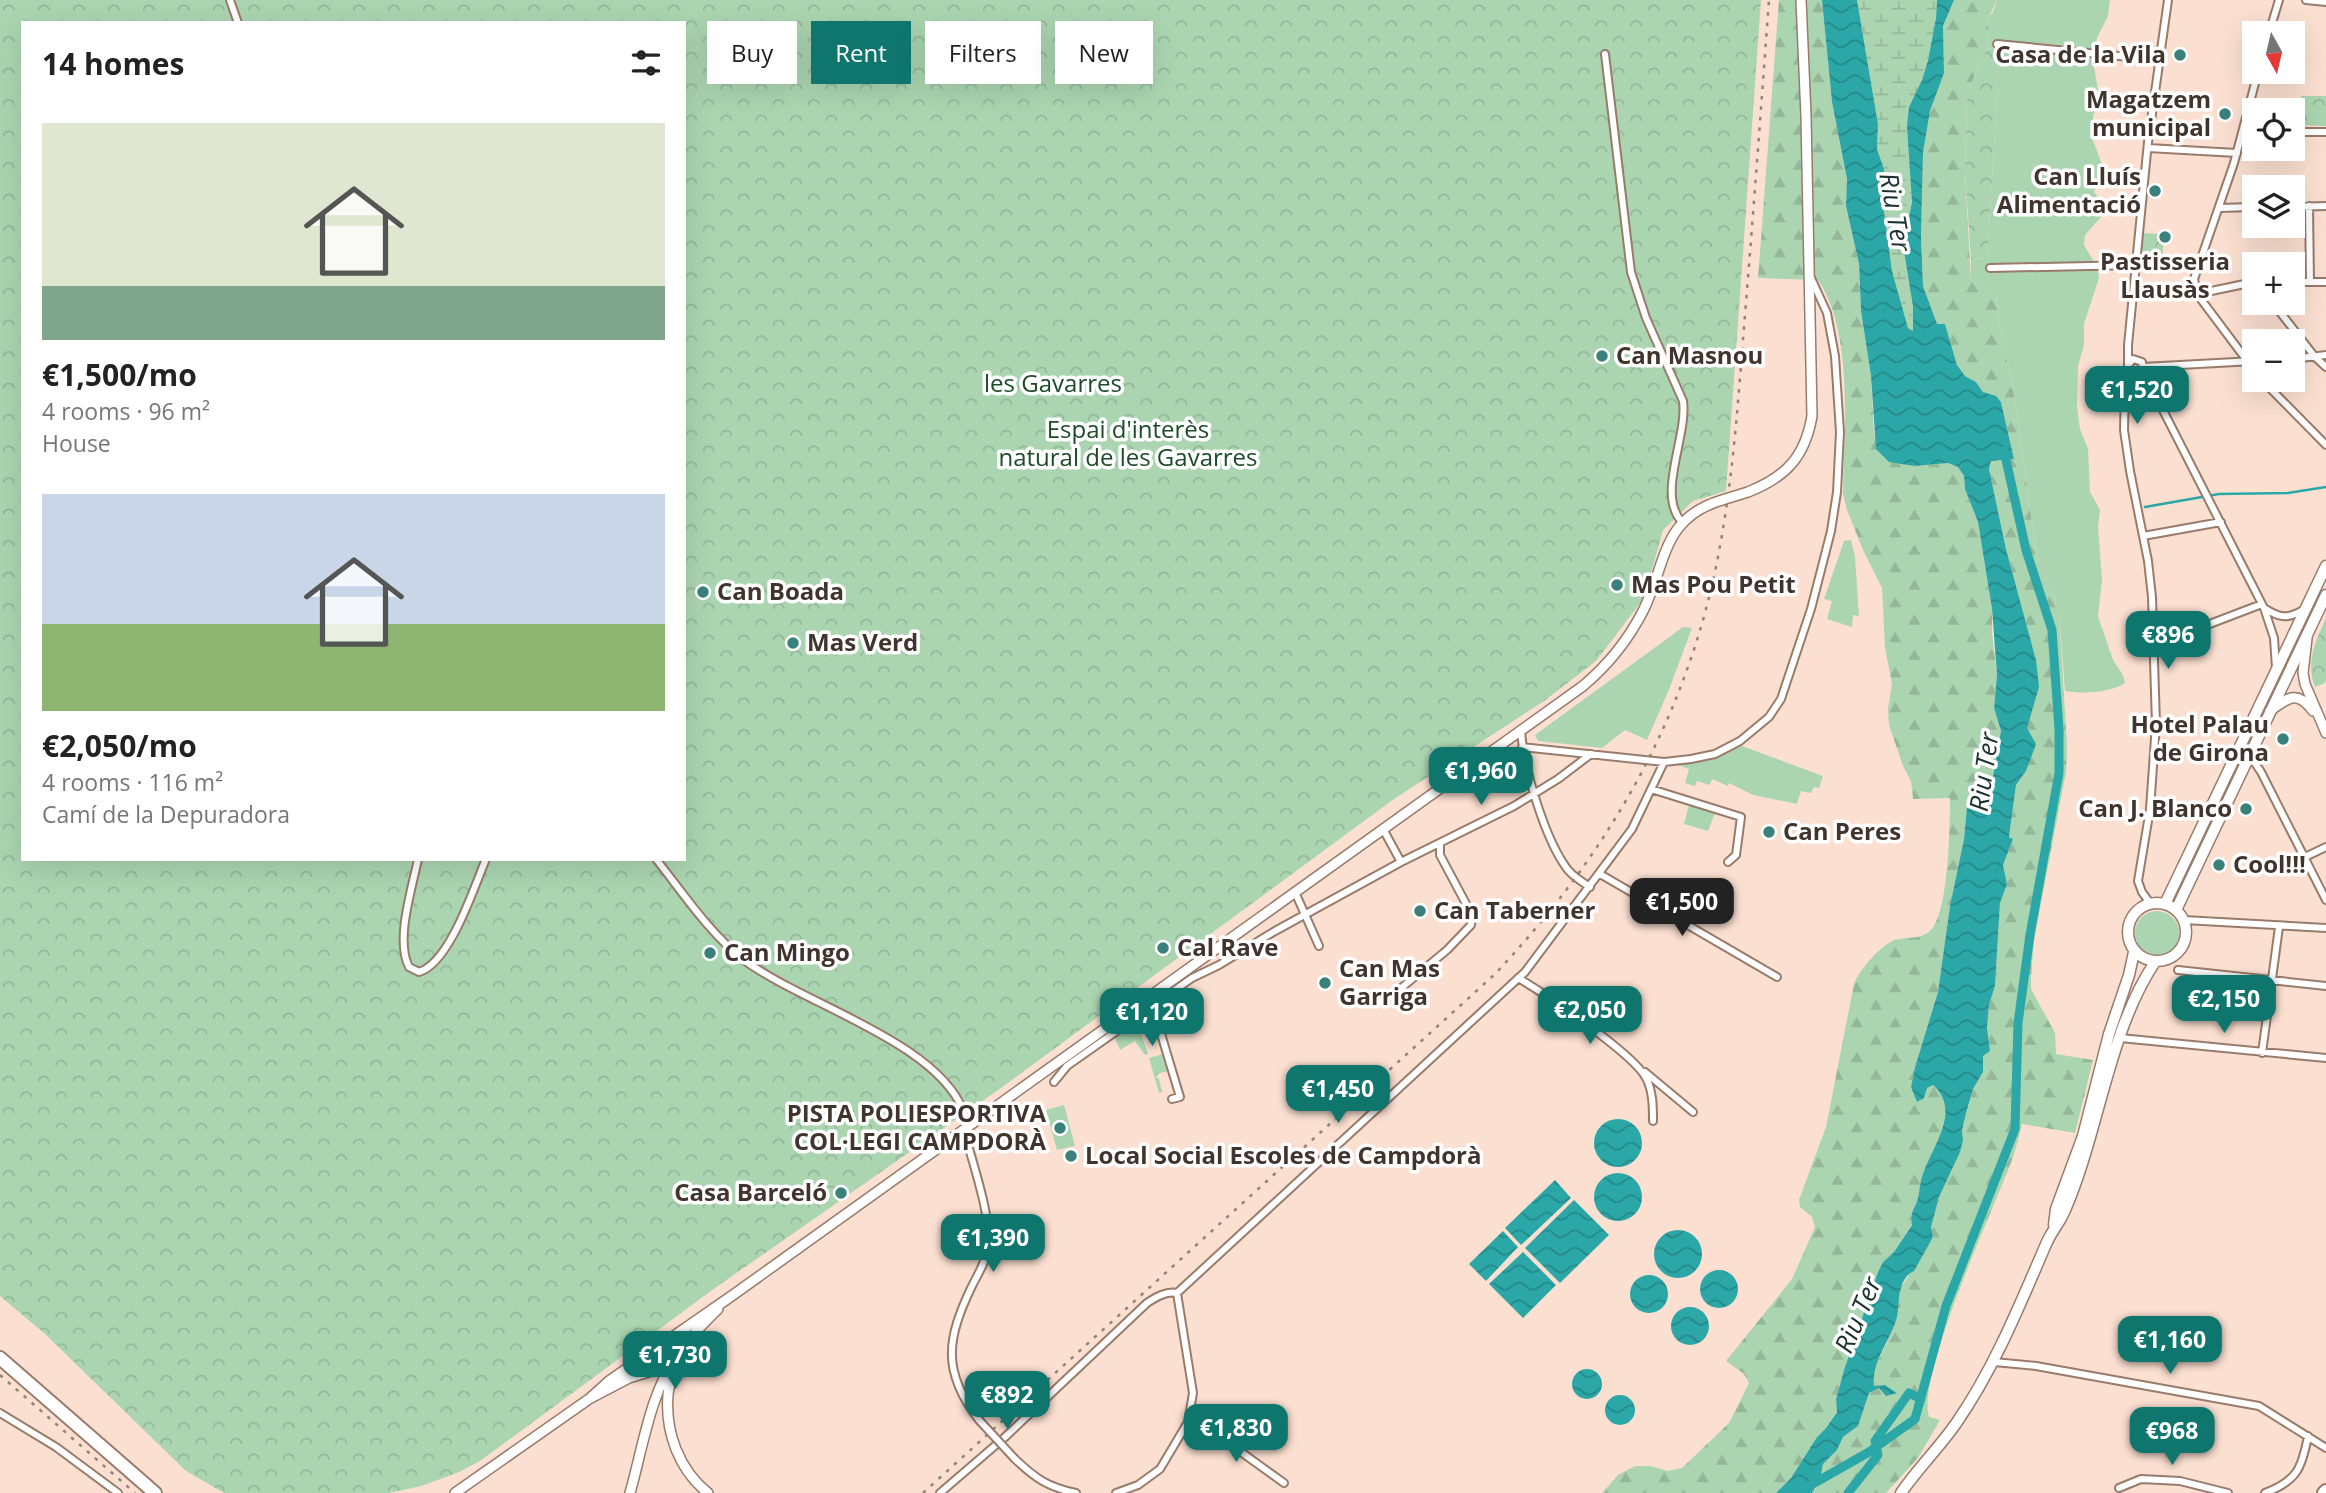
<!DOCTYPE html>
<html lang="en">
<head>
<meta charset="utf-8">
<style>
  body { margin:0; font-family:"Open Sans",sans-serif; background:#f6f6f6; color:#222; height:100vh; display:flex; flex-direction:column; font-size:26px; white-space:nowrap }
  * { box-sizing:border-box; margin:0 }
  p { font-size:23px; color:#767676 }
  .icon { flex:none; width:38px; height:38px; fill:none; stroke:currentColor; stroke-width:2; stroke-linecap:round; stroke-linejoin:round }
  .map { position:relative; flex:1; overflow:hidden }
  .drawer { position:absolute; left:21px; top:21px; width:665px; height:840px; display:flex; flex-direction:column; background:#fff; border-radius:0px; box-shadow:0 7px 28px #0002 }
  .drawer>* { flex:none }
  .guide { position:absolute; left:707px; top:21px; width:665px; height:63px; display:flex; gap:14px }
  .needle { width:46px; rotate:172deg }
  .controls { position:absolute; left:2242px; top:21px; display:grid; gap:14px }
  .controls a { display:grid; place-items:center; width:63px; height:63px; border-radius:0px; background:#fff; box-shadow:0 7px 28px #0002; font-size:35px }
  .price { position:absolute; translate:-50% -60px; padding:0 16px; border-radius:14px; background:#0f766e; color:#fff; font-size:23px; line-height:46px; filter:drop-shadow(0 2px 4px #0008) }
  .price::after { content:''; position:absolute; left:50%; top:42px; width:21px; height:16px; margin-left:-10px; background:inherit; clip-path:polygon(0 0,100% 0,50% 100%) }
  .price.selected { background:#222; color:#fff }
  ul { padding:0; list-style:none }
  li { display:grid; align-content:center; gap:14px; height:371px; padding:0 21px }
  li span { display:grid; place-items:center; height:217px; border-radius:0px; color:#555 }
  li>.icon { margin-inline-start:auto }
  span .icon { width:126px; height:126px; fill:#fffc; stroke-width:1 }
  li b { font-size:30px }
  h2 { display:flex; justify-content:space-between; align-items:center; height:84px; padding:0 21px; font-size:30px }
  .tag { padding:0 24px; border-radius:0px; background:#fff; box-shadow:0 7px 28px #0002; font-size:24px; line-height:63px }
  .tag.selected { background:#0f766e; color:#fff }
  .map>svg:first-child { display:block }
</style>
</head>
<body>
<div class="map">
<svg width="2326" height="1493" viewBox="0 0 2326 1493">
  <defs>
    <pattern id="forest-firs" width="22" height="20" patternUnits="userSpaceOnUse" patternTransform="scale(1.75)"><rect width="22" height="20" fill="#abd5b1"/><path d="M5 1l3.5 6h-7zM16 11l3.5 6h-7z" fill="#94b799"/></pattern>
    <pattern id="wetland-marsh" width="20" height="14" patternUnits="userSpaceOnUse" patternTransform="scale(1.75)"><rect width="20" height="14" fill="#abd5b1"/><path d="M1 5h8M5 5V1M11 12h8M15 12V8" fill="none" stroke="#94b799"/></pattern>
    <pattern id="park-crowns" width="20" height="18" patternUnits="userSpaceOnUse" patternTransform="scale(1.75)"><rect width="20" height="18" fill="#abd5b1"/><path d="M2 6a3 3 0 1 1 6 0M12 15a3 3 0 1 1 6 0" fill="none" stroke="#94b799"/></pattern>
    <pattern id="water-waves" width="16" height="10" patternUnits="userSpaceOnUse" patternTransform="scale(1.75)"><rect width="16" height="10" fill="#2ba7a8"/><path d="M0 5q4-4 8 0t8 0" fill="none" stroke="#268989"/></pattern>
  </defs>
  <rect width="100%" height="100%" fill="#fbe0d2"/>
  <path fill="#abd5b1" d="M1997,0H2110L2108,16L2097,38L2094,67L2099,96L2093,117V140L2104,170L2094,192L2102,202L2104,210L2101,217L2085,235L2084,245L2098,269L2099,278L2084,324V345L2078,366L2077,407L2080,429L2088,449L2090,492L2100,510L2098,526L2102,580L2098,616L2113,660L2123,675L2125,683C2109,693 2083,694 2065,691L2059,612L2049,582L2037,557L2013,388L2000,326L1996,295L1989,293L1971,281V259L1987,258L2000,49L1987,48L1989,17L1993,12Z
    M1851,540L1855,557L1859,616L1853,615L1852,627L1827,619L1832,601L1824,599L1844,541Z
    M1683,627L1692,628L1670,687L1647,740L1625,730L1602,748L1538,741L1535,735Z
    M1742,746L1823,776L1819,788L1814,787L1811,793L1801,791L1797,804L1753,795L1729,783L1728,786L1712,779L1710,785L1697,781L1695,786L1685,783L1689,769L1678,765L1679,763L1706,760Z
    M1689,805L1715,813L1708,831L1684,824Z
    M2135 933a22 22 0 1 1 44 0a22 22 0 1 1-44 0Z
    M1137,1021L1148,1054L1145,1055L1135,1041L1120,1050L1115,1038Z
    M1163,1054L1166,1055L1172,1070L1160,1073L1156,1077L1159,1079L1162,1092L1159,1093L1149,1058Z
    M1064,1105L1075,1146L1057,1150L1046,1110Z"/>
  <path fill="url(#forest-firs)" d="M1779,0H1822L1832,102L1847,179L1846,206L1859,264L1861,311L1871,376L1874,433L1915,466L1948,463L1958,467L1964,476L1965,489L1978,522L1992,609V633L1997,675L1994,708L2001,731L1992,782L1972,796L1967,807L1964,839L1950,906L1938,992L1915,1067L1911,1087L1915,1094L1924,1098L1926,1088L1933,1085C1961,1110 1934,1144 1924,1171C1920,1180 1920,1189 1918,1198C1915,1208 1909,1214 1912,1224L1894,1252L1883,1262L1878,1272L1844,1370L1836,1399L1837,1411L1826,1428L1817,1437L1791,1478L1776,1493H1602L1618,1475L1635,1466H1650L1668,1471L1682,1468L1729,1423L1749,1383L1744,1374L1726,1361L1792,1279L1815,1227L1812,1217L1800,1207L1799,1200L1826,1127L1854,984C1859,970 1883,942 1898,939C1909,937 1922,939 1930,931C1949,914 1950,824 1950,798L1913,799L1911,781L1903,766L1889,725L1888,709L1892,684L1885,648L1882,588L1863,550L1847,510L1843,494C1844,432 1854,332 1818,280L1758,278Z
    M1954,0H1997L1989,17L1987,48L1967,93L1965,173L1971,281L1989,293L1996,295L2000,326L2013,388L2037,557L2049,582L2059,612L2067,746L2066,772L2034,940L2031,977V989L2055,1033L2056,1054L2093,1060L2075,1133L2022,1124C2019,1136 2016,1149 2012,1160C1994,1208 1916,1376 1929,1417L1940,1420L1918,1458L1886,1493H1812L1818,1486L1823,1464L1837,1450L1843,1437L1858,1426L1869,1393L1879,1388L1896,1393L1873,1386L1872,1373L1890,1336L1897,1315L1900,1289L1933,1237L1931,1227L1934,1215L1943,1184L1952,1170L1963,1140L1962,1130L1973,1089L1983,1072V1056L1990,1051L1987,1028L1989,1005L1995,986L2000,903L2007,884L2003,865L2013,839L2009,837L2016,785L2026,771L2027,728L2036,660L2006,549L1989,469L1991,461L2014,459L2001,402L1983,392L1976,382L1965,376L1957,365L1945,324H1937L1923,286L1921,237L1923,153L1930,111L1944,73L1943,26Z"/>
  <path fill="url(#wetland-marsh)" d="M1857,0H1937L1936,18L1928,59L1922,80L1909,107L1912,202L1903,245L1913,307V332L1908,328L1892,271L1883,204L1884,169L1877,149L1878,124Z"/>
  <path fill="url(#park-crowns)" fill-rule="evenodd" d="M0,0H1761L1726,491L1693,501L1663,530L1644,598L1596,661L1544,701L1394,799L1001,1088L715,1288L480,1461L457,1473L421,1486L389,1493H224L186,1471L45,1334L0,1296ZM23,23H684V859H23Z
    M1987,48L2000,49L1987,258L1971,259L1965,173L1967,93Z
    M2302,96H2326V126L2293,125L2292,110H2288Z
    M2139,233L2163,234V253L2172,263L2135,274Z
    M2326,618V679L2325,683L2315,687C2305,663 2316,640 2326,618Z"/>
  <path fill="url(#water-waves)" d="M1822,0H1857L1878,124L1877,149L1884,169L1883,204L1892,271L1908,328L1913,331V307L1903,245L1912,202L1907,126L1909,107L1922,80L1928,60L1936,18L1937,0H1954L1943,26L1944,73L1930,111L1923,153L1921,237L1923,286L1937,324H1945L1957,365L1965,376L1976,382L1983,392L1996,396L2001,402L2014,459L1991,461L1989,469L2006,549L2036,660L2039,687L2027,728L2036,744L2026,771L2016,785L2009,837L2013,839L2003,865L2007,884L2000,903L1995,986L1989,1005L1987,1028L1990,1051L1983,1056V1072L1973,1089L1967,1110L1962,1130L1963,1140L1960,1152L1939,1197L1931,1227L1933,1237L1914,1271C1907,1274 1903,1281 1901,1288C1898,1297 1899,1308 1897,1317C1891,1340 1871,1362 1874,1386L1885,1385L1897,1393L1886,1396L1879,1388L1869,1393L1858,1426L1843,1437L1837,1450L1823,1464L1820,1480L1812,1493H1776L1791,1478L1817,1437L1826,1428L1837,1412L1836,1399L1844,1370L1878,1272L1883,1262L1894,1252L1912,1225C1909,1214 1915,1208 1918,1198C1920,1189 1920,1180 1924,1171C1934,1144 1961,1110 1933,1085L1927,1088L1924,1098L1917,1102L1911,1087L1915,1067L1938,992L1950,906L1964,839L1967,807L1972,796L1992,782L2001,731L1994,708L1997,675L1992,609L1978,522L1965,489L1964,476L1958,467L1948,463L1915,466L1889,462L1876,449L1871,376L1861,311L1859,264L1846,206L1847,179L1832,102Z
    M1594 1143a24 24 0 1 1 48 0a24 24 0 1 1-48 0Z
    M1594 1197a24 24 0 1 1 48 0a24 24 0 1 1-48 0Z
    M1555,1180L1571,1198L1521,1245L1505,1228Z
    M1574,1200L1609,1235L1560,1283L1525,1248Z
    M1654 1254a24 24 0 1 1 48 0a24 24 0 1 1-48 0Z
    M1503,1231L1518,1247L1486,1281L1469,1264Z
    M1523,1252L1556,1285L1523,1318L1489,1284Z
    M1700 1289a19 19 0 1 1 38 0a19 19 0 1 1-38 0Z
    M1630 1294a19 19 0 1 1 38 0a19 19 0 1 1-38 0Z
    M1671 1326a19 19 0 1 1 38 0a19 19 0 1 1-38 0Z
    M1572 1384a15 15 0 1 1 30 0a15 15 0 1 1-30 0Z
    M1605 1410a15 15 0 1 1 30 0a15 15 0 1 1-30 0Z"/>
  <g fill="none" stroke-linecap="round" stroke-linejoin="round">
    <path stroke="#2ba7a8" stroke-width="2.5" d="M2145,507L2219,494L2288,493L2326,487"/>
    <path stroke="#2ba7a8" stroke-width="9" d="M1797,1493L1869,1452L1915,1419L1946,1306L2015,1129L2018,1023L2030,935L2059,773V729L2052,630L2026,550L2004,451
      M1848,1493L1878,1455L1875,1441L1909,1393L1921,1399"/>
    <defs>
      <path id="street" d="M230,0L238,23
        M2306,0L2326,2
        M2269,33L2279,0
        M1997,44L2160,60
        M1605,54L1631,272L1646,318L1683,401C1688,436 1656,495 1682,522
        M2292,132H2326
        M2148,148L2237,153
        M2309,206L2310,282
        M2292,207L2326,206
        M2219,208L2254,207
        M1990,268L2136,265
        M2292,282H2326
        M2197,294L2254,282
        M2273,303L2315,357L2326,367
        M2292,359L2326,355
        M2128,365L2133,359L2142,362L2143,368
        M2143,367L2254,361
        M2254,370L2197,294L2194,279L2234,163L2258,72
        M2131,373L2126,380L2125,387L2124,430L2130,471L2148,561L2152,597L2156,724L2150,809L2138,881L2142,892L2150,903
        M2131,373L2128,368V345L2148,142L2168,0
        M2131,373H2140L2145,375L2264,608L2274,638L2276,668
        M2262,380L2326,445
        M2143,536L2221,522
        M2264,608C2278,617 2287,620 2303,610
        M2153,623L2181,621L2207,625L2262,604
        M1521,731C1524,769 1545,840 1568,870C1574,877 1582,882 1590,887
        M1522,747L1664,762L1691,759L1715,754L1740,741L1769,717L1781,699L1811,609L1831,531L1837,492L1840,432L1835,356L1827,313L1811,278
        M2249,754L2261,772L2326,900
        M1651,789L1741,817L1736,855L1728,862
        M1383,829L1401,862
        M2305,857L2326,847
        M418,859C412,889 395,940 409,967L419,972C450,963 474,887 486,859
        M656,859C683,893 710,934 744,960C803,1004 935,1041 963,1110C968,1120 967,1131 967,1141C975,1171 991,1217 988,1246C987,1260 978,1274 972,1286C947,1338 941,1371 979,1420
        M1600,874L1777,977
        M1295,892L1319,946
        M2184,920L2326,928
        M2178,970L2326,986
        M1518,978C1544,993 1635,1055 1646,1078C1653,1091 1653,1107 1653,1121
        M1388,999L1447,950L1471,925L1472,915L1440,855V844
        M1152,1004L1180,1097L1172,1099
        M2120,1038L2326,1058
        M2262,1053L2279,927
        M1645,1072L1693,1112
        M1054,1082L1067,1066L1192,978L1219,965L1275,931L1401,862L1514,806L1558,779L1591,754
        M1994,1362L2036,1366L2259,1406L2326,1448
        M0,1413L56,1447L118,1493
        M1188,1422L1200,1417L1209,1422L1241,1452L1284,1483
        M1015,1459C1036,1479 1048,1487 1076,1493
        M2119,1488L2141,1479L2180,1481L2228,1493
        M940,1493L1004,1438L1147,1303C1156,1297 1166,1291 1177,1293L1525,972L1632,829L1664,762
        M1116,1493L1138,1485L1160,1469L1188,1422L1193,1393L1177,1293
        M2265,1493C2297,1481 2302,1468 2308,1436"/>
      <path id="secondary" d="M1748,492C1786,477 1805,457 1812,416L1806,116L1801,0
        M2307,638L2303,673L2305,684L2326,733
        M2270,711C2288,698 2297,689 2313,711
        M661,1345L669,1348L675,1358C675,1371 669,1382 668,1395C665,1432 679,1470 708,1493
        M589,1399L609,1381L733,1295L1583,686C1608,665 1629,639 1644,609C1667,561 1662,518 1722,500
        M455,1493L589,1399L629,1378L655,1370
        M630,1493C643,1447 650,1393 678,1354C689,1337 704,1323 718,1309"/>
      <path id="primary" d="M2128 932a29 29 0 1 1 58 0a29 29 0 1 1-58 0Z
        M2165,904L2326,566
        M2176,910L2326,595
        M2054,1225L2056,1209L2083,1136L2109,1034L2129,975L2134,952
        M1901,1493C1918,1468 1940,1447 1957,1422C1995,1367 2020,1304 2047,1242C2052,1231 2060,1222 2065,1210C2099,1132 2108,1032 2155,962"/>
      <path id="highway" d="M0,1358L155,1493
        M2324,1493L2326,1491"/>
    </defs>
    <use href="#street" stroke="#987b6a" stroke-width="10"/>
    <use href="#secondary" stroke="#987b6a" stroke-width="12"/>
    <use href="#primary" stroke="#987b6a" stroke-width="13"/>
    <use href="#highway" stroke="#987b6a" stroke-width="16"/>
    <use href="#street" stroke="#fff" stroke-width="6"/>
    <use href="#secondary" stroke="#fff" stroke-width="9"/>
    <use href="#primary" stroke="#fff" stroke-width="10"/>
    <use href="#highway" stroke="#fff" stroke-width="12"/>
    <path stroke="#948177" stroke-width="2.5" stroke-dasharray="3.5 7" stroke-linecap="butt" d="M0,1375L135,1493
      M923,1493L1494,975C1579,885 1648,782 1689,664C1728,555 1735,441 1744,327C1753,218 1761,109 1769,0"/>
    <defs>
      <path id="street-bridge" d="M979,1420L1015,1459"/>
      <path id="secondary-bridge" d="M1722,500L1748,492"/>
    </defs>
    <use href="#street-bridge" stroke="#987b6a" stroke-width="10" stroke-linecap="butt"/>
    <use href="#secondary-bridge" stroke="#987b6a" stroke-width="12" stroke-linecap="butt"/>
    <use href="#street-bridge" stroke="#fff" stroke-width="6"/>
    <use href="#secondary-bridge" stroke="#fff" stroke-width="9"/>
  </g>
  <g fill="#3a817b" stroke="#fff" stroke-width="2.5">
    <circle cx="2180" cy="55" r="7"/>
    <circle cx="2225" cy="114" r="7"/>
    <circle cx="2155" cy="191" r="7"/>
    <circle cx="2165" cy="237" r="7"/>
    <circle cx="1602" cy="356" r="7"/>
    <circle cx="1617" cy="585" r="7"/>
    <circle cx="703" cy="592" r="7"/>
    <circle cx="793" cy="643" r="7"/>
    <circle cx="2283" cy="739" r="7"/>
    <circle cx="2246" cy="809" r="7"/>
    <circle cx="1769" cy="832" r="7"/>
    <circle cx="2219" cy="865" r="7"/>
    <circle cx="1420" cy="911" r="7"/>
    <circle cx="1163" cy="948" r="7"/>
    <circle cx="710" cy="953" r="7"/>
    <circle cx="1325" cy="983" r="7"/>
    <circle cx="1060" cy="1128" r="7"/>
    <circle cx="1071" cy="1156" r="7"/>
    <circle cx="841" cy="1193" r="7"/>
  </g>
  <g text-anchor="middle" stroke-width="7" stroke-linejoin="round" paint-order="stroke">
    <g font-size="24" font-weight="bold" fill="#40342d" stroke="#fff" text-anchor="start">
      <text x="2166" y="63" text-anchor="end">Casa de la Vila</text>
      <text x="2211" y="108" text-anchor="end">Magatzem<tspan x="2211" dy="28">municipal</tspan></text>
      <text x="2141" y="185" text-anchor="end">Can Lluís<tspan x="2141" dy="28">Alimentació</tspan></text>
      <text x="2165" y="270" text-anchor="middle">Pastisseria<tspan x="2165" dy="28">Llausàs</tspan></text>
      <text x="1616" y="364">Can Masnou</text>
      <text x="1631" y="593">Mas Pou Petit</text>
      <text x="717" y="600">Can Boada</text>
      <text x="807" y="651">Mas Verd</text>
      <text x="2269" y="733" text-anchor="end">Hotel Palau<tspan x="2269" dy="28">de Girona</tspan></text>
      <text x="2232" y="817" text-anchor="end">Can J. Blanco</text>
      <text x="1783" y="840">Can Peres</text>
      <text x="2233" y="873">Cool!!!</text>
      <text x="1434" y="919">Can Taberner</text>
      <text x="1177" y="956">Cal Rave</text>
      <text x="724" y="961">Can Mingo</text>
      <text x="1339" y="977">Can Mas<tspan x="1339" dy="28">Garriga</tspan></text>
      <text x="1046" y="1122" text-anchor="end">PISTA POLIESPORTIVA<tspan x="1046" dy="28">COL·LEGI CAMPDORÀ</tspan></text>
      <text x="1085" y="1164">Local Social Escoles de Campdorà</text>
      <text x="827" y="1201" text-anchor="end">Casa Barceló</text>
    </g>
    <g font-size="24" fill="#1b4b27" stroke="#fff">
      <text x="1053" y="392">les Gavarres</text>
      <text x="1128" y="438">Espai d'interès<tspan x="1128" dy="28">natural de les Gavarres</tspan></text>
    </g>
    <g font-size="26" font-style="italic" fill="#1b302f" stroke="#fff">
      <text transform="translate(1895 212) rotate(80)" y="9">Riu Ter</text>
      <text transform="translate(1984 772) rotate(-82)" y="9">Riu Ter</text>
      <text transform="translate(1858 1315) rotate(-67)" y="9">Riu Ter</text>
    </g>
  </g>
</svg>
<div class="controls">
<a><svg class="needle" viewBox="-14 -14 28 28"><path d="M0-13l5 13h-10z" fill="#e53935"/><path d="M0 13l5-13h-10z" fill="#767676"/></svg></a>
<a><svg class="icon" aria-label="locate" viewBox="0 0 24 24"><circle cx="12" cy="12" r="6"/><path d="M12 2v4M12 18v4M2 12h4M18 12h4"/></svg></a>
<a><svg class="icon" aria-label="layers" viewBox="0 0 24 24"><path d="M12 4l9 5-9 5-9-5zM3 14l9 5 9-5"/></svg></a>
<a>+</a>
<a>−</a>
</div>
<b class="price" style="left:2137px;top:426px">€1,520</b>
<b class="price" style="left:2168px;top:671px">€896</b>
<b class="price" style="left:1481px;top:807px">€1,960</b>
<b class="price selected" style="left:1682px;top:938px">€1,500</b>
<b class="price" style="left:2224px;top:1035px">€2,150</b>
<b class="price" style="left:1590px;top:1046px">€2,050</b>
<b class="price" style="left:1152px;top:1048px">€1,120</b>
<b class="price" style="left:1338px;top:1125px">€1,450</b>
<b class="price" style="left:993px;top:1274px">€1,390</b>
<b class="price" style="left:2170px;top:1376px">€1,160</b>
<b class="price" style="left:675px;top:1391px">€1,730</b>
<b class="price" style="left:1007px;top:1431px">€892</b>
<b class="price" style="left:1236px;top:1464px">€1,830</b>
<b class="price" style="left:2172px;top:1467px">€968</b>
<div class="guide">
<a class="tag">Buy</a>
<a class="tag selected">Rent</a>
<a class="tag">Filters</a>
<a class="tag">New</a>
</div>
<section class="drawer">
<h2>14 homes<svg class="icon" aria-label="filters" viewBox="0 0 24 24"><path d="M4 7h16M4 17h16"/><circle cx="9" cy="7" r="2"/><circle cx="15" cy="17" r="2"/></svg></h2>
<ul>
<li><span style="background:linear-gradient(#dfe7d0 75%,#7fa58c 0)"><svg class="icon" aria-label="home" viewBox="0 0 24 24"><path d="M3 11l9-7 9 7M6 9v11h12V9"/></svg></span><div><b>€1,500/mo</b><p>4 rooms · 96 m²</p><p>House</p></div></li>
<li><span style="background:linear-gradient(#c9d6e8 60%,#8fb573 0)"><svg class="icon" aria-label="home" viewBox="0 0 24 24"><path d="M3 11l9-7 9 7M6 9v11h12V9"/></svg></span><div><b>€2,050/mo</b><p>4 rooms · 116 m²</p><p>Camí de la Depuradora</p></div></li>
</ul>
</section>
</div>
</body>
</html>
